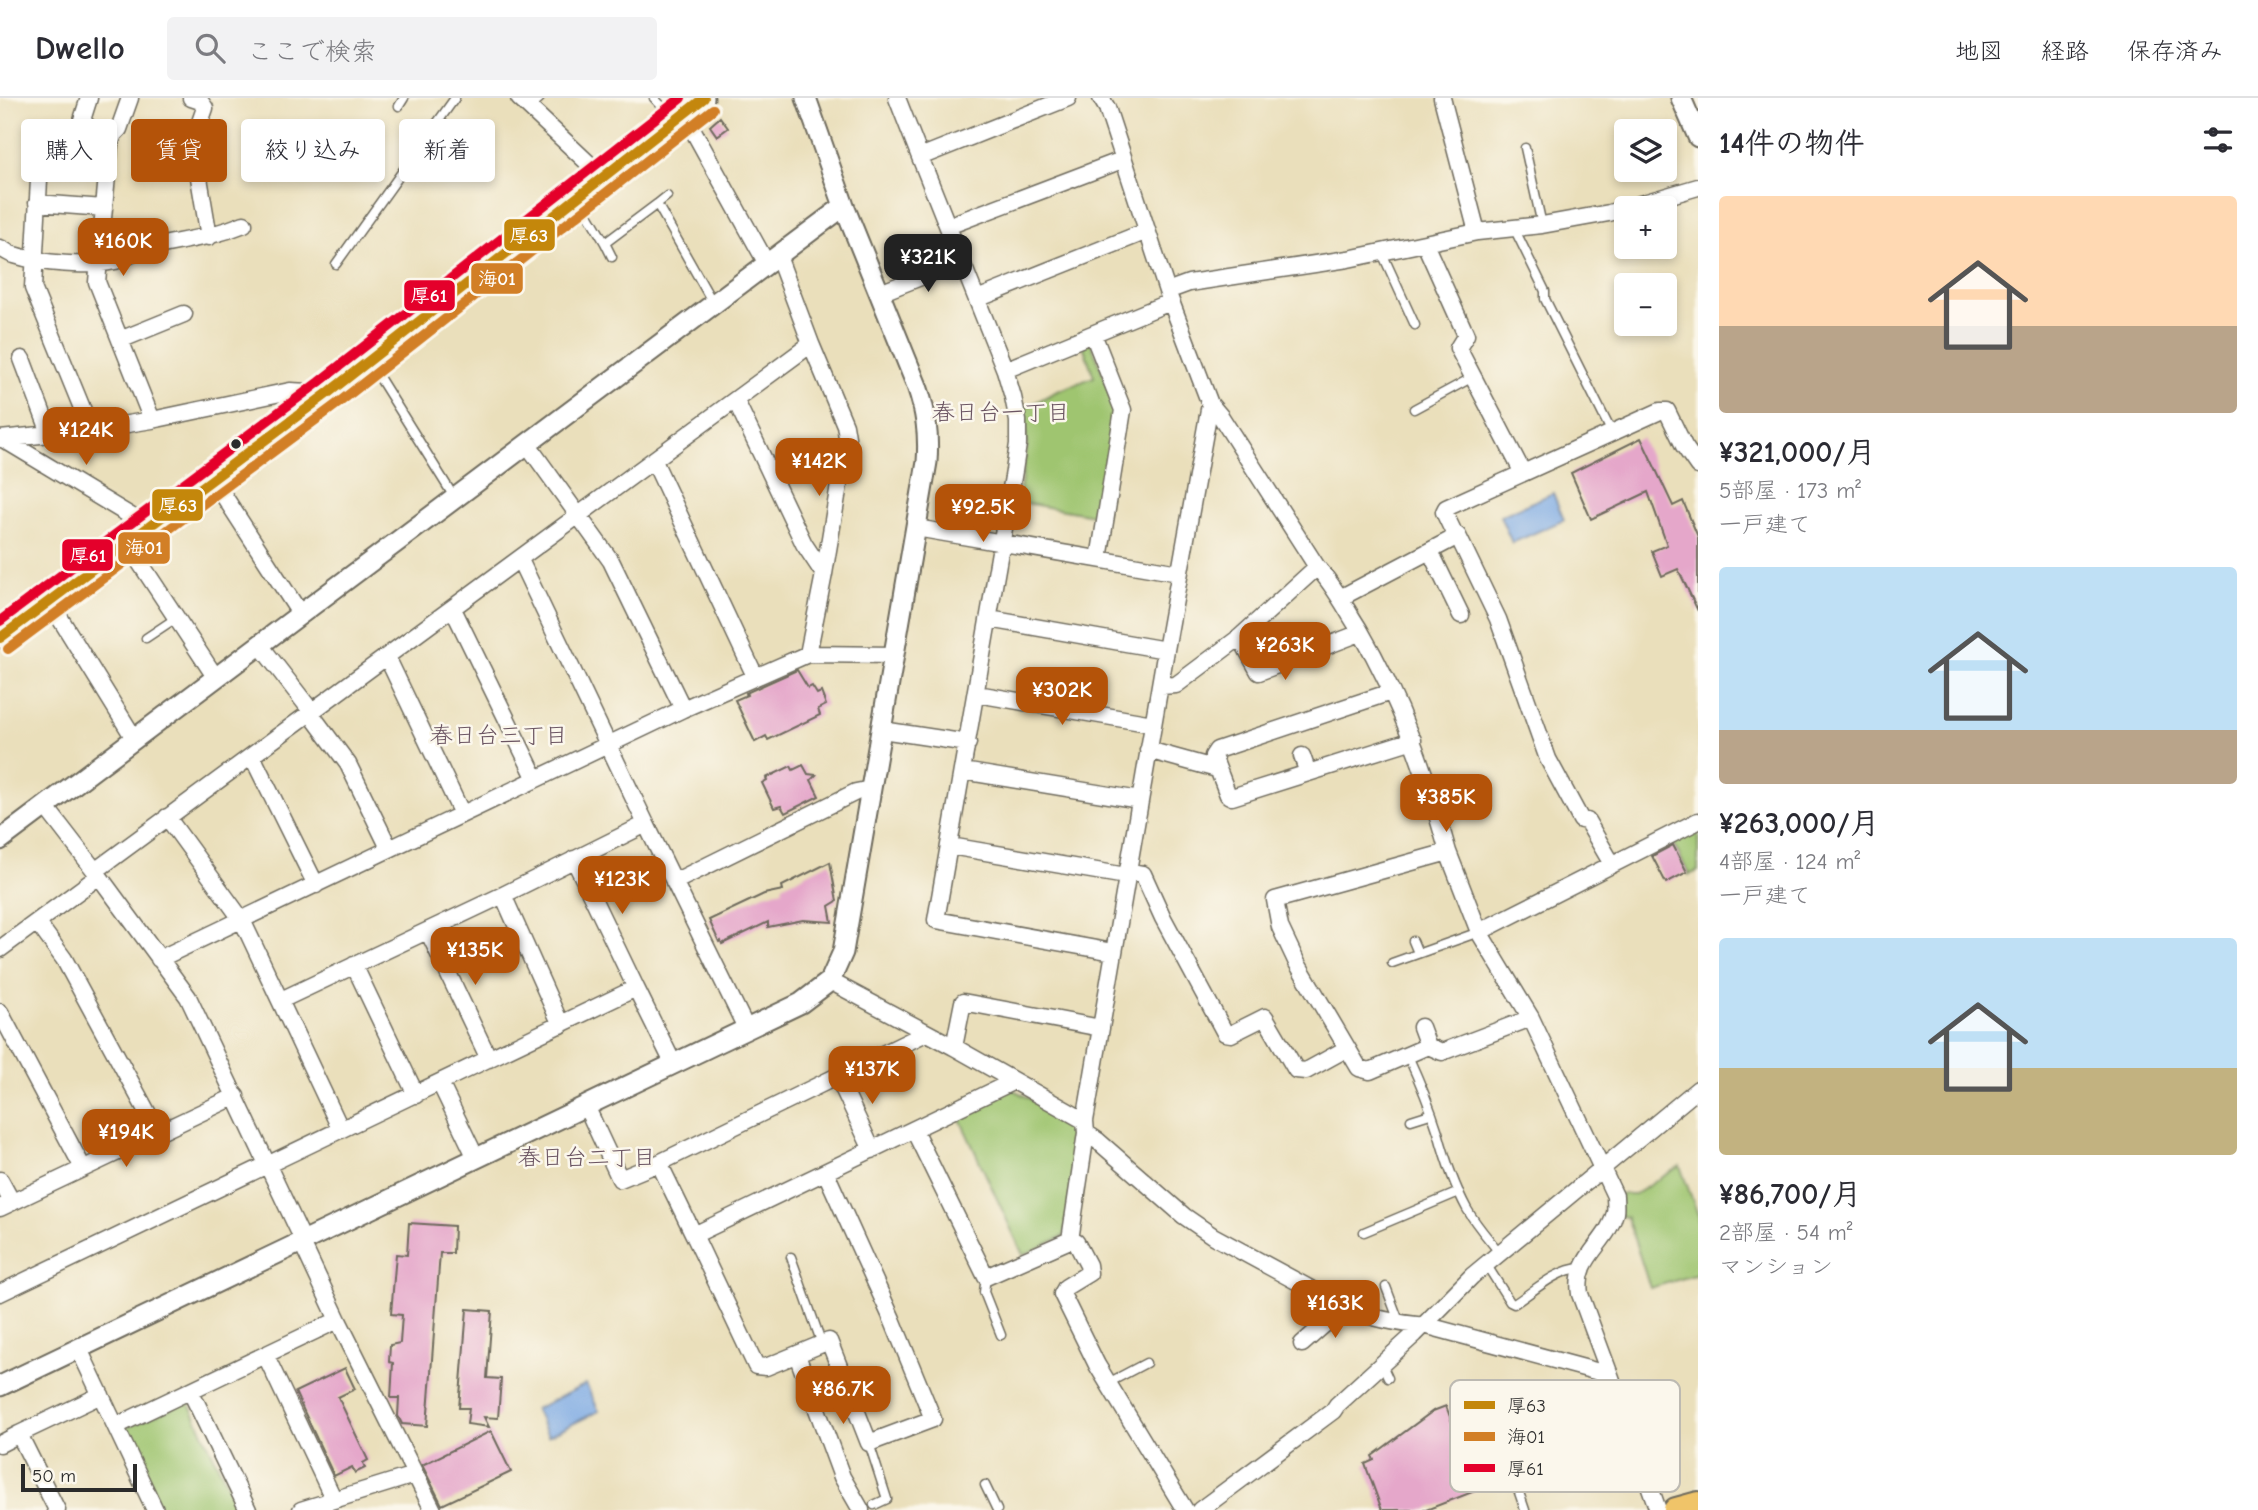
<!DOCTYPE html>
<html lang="ja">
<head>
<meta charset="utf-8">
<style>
  body { margin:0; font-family:"Comic Neue","Klee One",sans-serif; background:#f2f2f3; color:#2b2b33; height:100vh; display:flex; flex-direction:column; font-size:26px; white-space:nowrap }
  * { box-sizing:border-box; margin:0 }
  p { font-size:23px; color:#7c7c81 }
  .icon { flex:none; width:38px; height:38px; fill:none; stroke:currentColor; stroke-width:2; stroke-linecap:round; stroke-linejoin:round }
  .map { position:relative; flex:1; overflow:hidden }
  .drawer { display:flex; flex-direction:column; background:#fff; width:560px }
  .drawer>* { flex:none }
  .top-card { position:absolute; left:21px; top:21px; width:665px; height:63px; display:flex; gap:14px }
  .fabs { position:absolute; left:1614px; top:21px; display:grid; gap:14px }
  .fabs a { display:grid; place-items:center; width:63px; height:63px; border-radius:7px; background:#fff; box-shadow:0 4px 10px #0003; font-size:35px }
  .scale { position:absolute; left:21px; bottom:18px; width:116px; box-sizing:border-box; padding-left:7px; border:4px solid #2b2b2b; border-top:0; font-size:19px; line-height:24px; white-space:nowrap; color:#2b2b2b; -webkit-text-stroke:5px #fbf7ec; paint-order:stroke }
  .price { position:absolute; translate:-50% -60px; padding:0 16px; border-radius:14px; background:#b45309; color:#fff; font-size:23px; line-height:46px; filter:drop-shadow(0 2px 4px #0008) }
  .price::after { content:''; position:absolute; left:50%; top:42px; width:21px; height:16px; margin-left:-10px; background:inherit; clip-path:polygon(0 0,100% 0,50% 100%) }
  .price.on { background:#222; color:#fff }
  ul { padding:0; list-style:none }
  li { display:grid; align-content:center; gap:14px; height:371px; padding:0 21px }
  li span { display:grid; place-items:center; height:217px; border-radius:7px; color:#555 }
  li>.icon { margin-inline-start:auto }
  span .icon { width:126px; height:126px; fill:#fffc; stroke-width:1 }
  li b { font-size:30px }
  h2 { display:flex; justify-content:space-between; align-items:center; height:84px; padding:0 21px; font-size:30px }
  .pill { padding:0 24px; border-radius:7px; background:#fff; box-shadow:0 4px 10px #0003; font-size:24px; line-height:63px }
  .pill.on { background:#b45309; color:#fff }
  header { display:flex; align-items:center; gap:42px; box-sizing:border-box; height:98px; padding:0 35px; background:#fff; border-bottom:2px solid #e1e1e2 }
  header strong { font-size:33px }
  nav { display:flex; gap:38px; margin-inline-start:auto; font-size:24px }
  .search { width:490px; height:63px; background:#f2f2f3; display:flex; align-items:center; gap:18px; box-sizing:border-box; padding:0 24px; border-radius:7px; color:#7c7c81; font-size:26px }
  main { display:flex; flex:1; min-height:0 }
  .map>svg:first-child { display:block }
</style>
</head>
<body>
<header>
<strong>Dwello</strong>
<div class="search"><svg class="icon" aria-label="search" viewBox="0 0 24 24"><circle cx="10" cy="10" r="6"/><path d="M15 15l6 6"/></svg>ここで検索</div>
<nav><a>地図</a><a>経路</a><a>保存済み</a></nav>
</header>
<main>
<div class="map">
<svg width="1698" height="1412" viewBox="0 0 1698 1412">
  <rect width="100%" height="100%" fill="#fbf7ec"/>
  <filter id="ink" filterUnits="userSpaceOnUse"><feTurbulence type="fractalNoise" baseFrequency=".0143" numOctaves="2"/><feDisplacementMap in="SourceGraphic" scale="14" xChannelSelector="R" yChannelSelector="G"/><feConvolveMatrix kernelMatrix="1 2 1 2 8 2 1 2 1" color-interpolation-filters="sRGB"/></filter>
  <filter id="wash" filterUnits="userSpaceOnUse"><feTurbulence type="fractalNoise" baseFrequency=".00686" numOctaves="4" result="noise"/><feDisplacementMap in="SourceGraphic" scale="28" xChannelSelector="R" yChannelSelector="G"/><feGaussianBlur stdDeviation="1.57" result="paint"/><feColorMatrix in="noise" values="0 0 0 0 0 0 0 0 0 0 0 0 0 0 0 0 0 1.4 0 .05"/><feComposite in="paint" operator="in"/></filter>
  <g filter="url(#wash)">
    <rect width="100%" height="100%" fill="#eadfbb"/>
    <path fill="#9fc570" stroke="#65784e" stroke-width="2" d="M1091,244L1117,314L1099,418L1018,404L1027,349L1025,310L1055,294L1094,279L1083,247Z
      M1689,732L1696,735L1698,739V773L1689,777L1671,741Z
      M1012,991L1082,1029L1064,1138L1023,1157L959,1019Z
      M1680,1068L1698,1117V1176L1650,1190L1627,1119L1620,1118L1619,1096H1635Z
      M188,1303L239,1412H160L123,1331Z"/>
    <path fill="#7aa8e3" stroke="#526a87" stroke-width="2" d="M1553,395L1564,422L1512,445L1500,418Z
      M586,1286L599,1313L548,1338L535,1311Z"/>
    <g id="blocks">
      <path fill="#e5a7ca" d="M720,19L728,30L717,38L710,28Z
        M1641,340L1673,408L1683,403L1698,439V513L1678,471L1662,478L1652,453L1667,447L1648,394L1591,421L1571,375Z
        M797,572L808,590L812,588L817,596L821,594L826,607L818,611L820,617L768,642L766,638L755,644L735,602L747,597L746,595Z
        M803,667L808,676L816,677L811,682L819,698L785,715L781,708L774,710L762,685L767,682L766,680L791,668L793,672Z
        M1673,747L1687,774L1666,785L1652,758Z
        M830,764L837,803L829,808L832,824L803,822L768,829V824L722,846L721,843L719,844L709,822L764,796L783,792L782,788Z
        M409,1125L454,1128L453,1155H440L427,1328L402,1326L398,1318L399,1300H391L393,1265L389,1264L390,1247L400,1245L402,1217L391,1216L396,1156L407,1157Z
        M467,1211L492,1213L487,1280L501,1281L498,1320L484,1319L489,1329L467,1326L469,1310H459Z
        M345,1270L355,1291L338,1299L368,1362L363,1365L365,1370L355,1375L352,1369L334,1378L295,1294Z
        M1446,1308L1472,1378L1475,1377L1478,1385L1475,1393L1426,1412H1382L1365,1366L1374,1362L1372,1358L1433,1313Z
        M491,1333L511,1374L442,1407L422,1367Z"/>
    </g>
  </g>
  <g filter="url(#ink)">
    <use href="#blocks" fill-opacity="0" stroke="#6e6a5d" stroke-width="2"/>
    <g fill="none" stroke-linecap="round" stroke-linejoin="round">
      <defs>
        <path id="service" d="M654,0L676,23
          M399,8L404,0
          M529,10L540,0
          M440,23L453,34
          M1525,50L1542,127
          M578,99L605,145L657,106L713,205
          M657,106L667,98
          M1514,130L1545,193V201L1612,335
          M605,145L612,159
          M1382,155L1415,227
          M336,166L455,0
          M369,263L454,399
          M1414,311L1473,279
          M146,540L176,520
          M1413,843L1418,855
          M1392,865L1479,834
          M1408,958C1419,982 1430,1009 1438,1034C1445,1060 1454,1087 1467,1111C1476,1127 1488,1140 1499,1154
          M1411,1022L1430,1016
          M1364,1134L1459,1094
          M791,1159L822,1246
          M1486,1166L1510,1204L1514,1206C1534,1193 1557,1171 1581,1170
          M986,1179L984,1194L1001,1237
          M1386,1189L1397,1218L1396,1223
          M1382,1267L1388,1280
          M1108,1285L1146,1265
          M1483,1289L1525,1412
          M1469,1331L1494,1322
          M869,1345L887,1401L874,1407
          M1512,1373L1534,1365
          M985,1387L997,1412"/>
        <path id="minor" d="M89,0L82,22L91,32L114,36
          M130,0L119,31L114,36L110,46L97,184L152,322
          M191,0L200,3L205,10L193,44L209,139
          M519,0L603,79
          M897,0L920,59
          M1068,0L920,59L1005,272L1013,299L1018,323V346L1014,373L936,822L1113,854
          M1101,0L1107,10L1167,193
          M1442,0L1477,134
          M684,16L767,166
          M40,64L33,190L91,332
          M37,105L104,110
          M948,128L1122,62
          M1425,146L1466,237L1458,250L1523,375
          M0,150C5,152 9,156 14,157C42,166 87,169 115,163C126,160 135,153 145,151C181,142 208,141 244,126
          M880,195L961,163
          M977,201L1147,133
          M1093,236L1123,312L1099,461
          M120,242L184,216
          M22,261L50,335
          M1005,272L1170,204
          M736,303L804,446L824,476
          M1210,306L1221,319L1317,469
          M0,341L91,332L152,322L290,293L328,295
          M3,341L149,429
          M527,346L611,463L683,611
          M654,363L755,578
          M213,381L301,517
          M916,430L1179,475
          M1458,438L1498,521L1548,661L1581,722L1587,723L1612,766
          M127,445L216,580
          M1430,453L1461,517
          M1340,500L1458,438L1454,435L1444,414L1446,410L1660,313H1667L1684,348L1698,368
          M50,504L134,640
          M453,511L536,681
          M989,521L1166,552
          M1240,539L1259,574L1360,535
          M260,547L312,614L316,623L348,666L389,750
          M808,556L824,476L847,339L845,327L811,246
          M387,559L462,716
          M1161,588L1176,587L1240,539L1317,469C1334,487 1346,511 1359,531C1402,605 1425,673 1448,754
          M1391,594L1217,652L1213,658L1228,697L1232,699L1413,642
          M977,596L1153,626
          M882,632L968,645
          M1148,652L1217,671
          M252,658L316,787
          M1302,658L1308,675
          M963,673L1140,702
          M45,708L99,778L188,899L303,1142
          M167,719L242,822L341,1032
          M646,726L747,932
          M950,748L1126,778
          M574,761L636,890
          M95,773L811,246L778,158
          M1127,773L1143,776L1163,820L1225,935L1231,936L1265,919L1296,972L1306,973L1346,951
          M674,784L856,694L871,691
          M503,797L561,927
          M37,824L64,861L159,1036
          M428,833L489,961
          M1479,834L1698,723
          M0,851L99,778
          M159,861L683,611L808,556L895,557
          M354,867L416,997
          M830,883L954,949L1085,1023L1086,1035L1098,1043L1184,1118L1213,1138L1344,1209C1370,1220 1401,1226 1428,1228L1610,1277L1658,1412
          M281,902L503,797L646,726L520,462
          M0,914L83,1070
          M1531,920L1442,954L1428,948L1370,973L1359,970L1297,865L1280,829L1275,802L1448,754L1479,834L1531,920L1615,1098C1615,1103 1616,1110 1615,1115C1607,1147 1574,1159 1580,1196L1610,1277
          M1421,929L1428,948
          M954,949L963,904L1101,930
          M838,979L872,1052
          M440,985L476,1060
          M586,1008L620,1081L659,1065L926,935
          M1085,1023L1166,552L1210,306L1167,193L1189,185L1348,161L1477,134L1542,127L1609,115L1698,89
          M914,1032L986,1179L1070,1142L1086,1035
          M659,1065L694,1137
          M826,1075L892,1221L933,1321L869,1345L829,1243L766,1269L756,1268L694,1137L1014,983
          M0,1082L12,1104
          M0,1110L236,998
          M1070,1142L1076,1144L1088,1167L1089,1175L1066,1189L1062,1196L1097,1267L1185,1412
          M301,1143L338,1222
          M0,1195L636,890L673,965
          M1302,1246L1344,1209
          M79,1251L155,1412
          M797,1257L842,1379L861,1412
          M266,1258L334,1402
          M191,1294L248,1412
          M116,1328L338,1222L433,1412
          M19,1336L101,1297
          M0,1346L19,1336L57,1412
          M301,1412L414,1377
          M1200,1412L1333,1313L1337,1307L1415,1236L1472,1178L1698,991"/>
        <path id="tertiary" d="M1681,0L1698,39
          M0,540L328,295L704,0
          M0,742L844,108
          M0,1288L801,905L830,883L843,854L927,364C929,336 926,314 917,288L844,108L806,0"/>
        <path id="primary" d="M1676,1412L1698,1406"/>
      </defs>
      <use href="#service" stroke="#6e6a5d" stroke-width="11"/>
      <use href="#minor" stroke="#6e6a5d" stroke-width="19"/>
      <use href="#tertiary" stroke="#6e6a5d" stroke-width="23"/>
      <use href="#primary" stroke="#6e6a5d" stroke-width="28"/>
      <use href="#service" stroke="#fff" stroke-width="8"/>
      <use href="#minor" stroke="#fff" stroke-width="16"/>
      <use href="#tertiary" stroke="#fff" stroke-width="19"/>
      <use href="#primary" stroke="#f0c469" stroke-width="24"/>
      <defs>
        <path id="bus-1" d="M0,540L328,295L704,0"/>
        <path id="bus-2" d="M8,551L337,306L713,11"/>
        <path id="bus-3" d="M0,523L319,284L681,0"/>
      </defs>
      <use href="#bus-1" stroke="#fbf7ec" stroke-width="16"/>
      <use href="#bus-2" stroke="#fbf7ec" stroke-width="16"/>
      <use href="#bus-3" stroke="#fbf7ec" stroke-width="16"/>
      <use href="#bus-1" stroke="#c4870b" stroke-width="10"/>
      <use href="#bus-2" stroke="#d27f26" stroke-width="10"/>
      <use href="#bus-3" stroke="#e4002b" stroke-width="10"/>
    </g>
  </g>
  <circle fill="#2b2b2b" stroke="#fbf7ec" stroke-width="2.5" cx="236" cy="346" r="6"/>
  <g text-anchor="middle" stroke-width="5" stroke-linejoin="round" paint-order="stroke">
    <g font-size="23" fill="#6c5663" stroke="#fbf7ec">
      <text x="1001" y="322">春日台一丁目</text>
      <text x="499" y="645">春日台三丁目</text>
      <text x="587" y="1067">春日台二丁目</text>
    </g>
  </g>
  <rect x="1450" y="1282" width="230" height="112" rx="10" fill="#fbf7ec" stroke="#bdbab2" stroke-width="2"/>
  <rect x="1464" y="1303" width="31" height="8" fill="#c4870b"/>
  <rect x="1464" y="1334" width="31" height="9" fill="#d27f26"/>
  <rect x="1464" y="1366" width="31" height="8" fill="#e4002b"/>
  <g font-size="19" fill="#2b2b2b">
    <text x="1507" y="1314">厚63</text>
    <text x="1507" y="1345">海01</text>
    <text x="1507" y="1377">厚61</text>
  </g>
  <g stroke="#fbf7ec" stroke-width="2.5">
    <rect x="503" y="120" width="53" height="34" rx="7" fill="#c4870b"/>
    <rect x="470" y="164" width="54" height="33" rx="7" fill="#d27f26"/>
    <rect x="403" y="181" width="53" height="33" rx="7" fill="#e4002b"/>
    <rect x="151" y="390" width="53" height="34" rx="7" fill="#c4870b"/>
    <rect x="117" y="433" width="54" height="34" rx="7" fill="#d27f26"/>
    <rect x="61" y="440" width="53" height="34" rx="7" fill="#e4002b"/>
  </g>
  <g font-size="19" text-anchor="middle" font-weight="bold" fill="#fff">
    <text x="529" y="144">厚63</text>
    <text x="497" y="187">海01</text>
    <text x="429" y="204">厚61</text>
    <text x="178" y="414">厚63</text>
    <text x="144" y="456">海01</text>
    <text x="88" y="464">厚61</text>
  </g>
</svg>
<div class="fabs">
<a><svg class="icon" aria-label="layers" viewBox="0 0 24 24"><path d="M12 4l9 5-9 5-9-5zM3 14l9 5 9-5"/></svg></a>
<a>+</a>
<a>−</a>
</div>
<div class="scale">50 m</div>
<b class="price" style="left:123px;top:180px">¥160K</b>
<b class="price on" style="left:928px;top:196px">¥321K</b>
<b class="price" style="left:86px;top:369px">¥124K</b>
<b class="price" style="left:819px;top:400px">¥142K</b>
<b class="price" style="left:983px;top:446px">¥92.5K</b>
<b class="price" style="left:1285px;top:584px">¥263K</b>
<b class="price" style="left:1062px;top:629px">¥302K</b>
<b class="price" style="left:1446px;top:736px">¥385K</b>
<b class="price" style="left:622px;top:818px">¥123K</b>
<b class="price" style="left:475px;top:889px">¥135K</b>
<b class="price" style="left:872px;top:1008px">¥137K</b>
<b class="price" style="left:126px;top:1071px">¥194K</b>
<b class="price" style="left:1335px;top:1242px">¥163K</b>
<b class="price" style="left:843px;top:1328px">¥86.7K</b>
<div class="top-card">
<a class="pill">購入</a>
<a class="pill on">賃貸</a>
<a class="pill">絞り込み</a>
<a class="pill">新着</a>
</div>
</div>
<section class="drawer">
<h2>14件の物件<svg class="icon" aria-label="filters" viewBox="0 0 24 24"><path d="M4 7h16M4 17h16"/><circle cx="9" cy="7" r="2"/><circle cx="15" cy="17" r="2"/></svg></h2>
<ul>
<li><span style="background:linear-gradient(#ffd9b3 60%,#b9a48a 0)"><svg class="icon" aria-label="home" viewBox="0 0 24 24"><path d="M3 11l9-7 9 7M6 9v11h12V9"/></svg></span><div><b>¥321,000/月</b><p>5部屋 · 173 m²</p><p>一戸建て</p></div></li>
<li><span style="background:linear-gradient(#bfe0f5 75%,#b9a48a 0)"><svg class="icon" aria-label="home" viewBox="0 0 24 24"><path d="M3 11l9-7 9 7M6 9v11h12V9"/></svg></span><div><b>¥263,000/月</b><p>4部屋 · 124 m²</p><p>一戸建て</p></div></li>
<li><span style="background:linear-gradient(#bfe0f5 60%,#c2b280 0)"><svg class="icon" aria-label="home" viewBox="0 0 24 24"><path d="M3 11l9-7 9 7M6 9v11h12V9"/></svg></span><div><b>¥86,700/月</b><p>2部屋 · 54 m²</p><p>マンション</p></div></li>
</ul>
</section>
</main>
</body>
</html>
